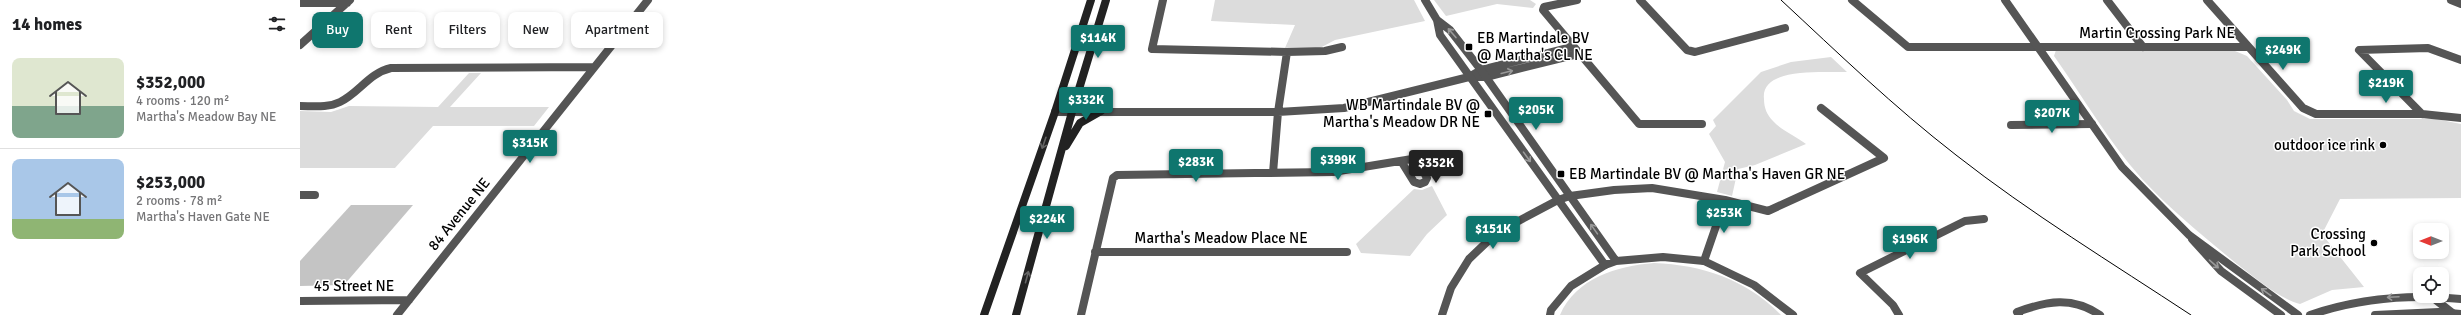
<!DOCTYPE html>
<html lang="en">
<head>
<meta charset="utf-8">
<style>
  body { margin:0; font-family:Signika,sans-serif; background:#f6f6f6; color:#202124; height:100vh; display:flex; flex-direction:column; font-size:15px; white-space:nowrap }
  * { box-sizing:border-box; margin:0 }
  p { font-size:13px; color:#757577 }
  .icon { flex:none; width:22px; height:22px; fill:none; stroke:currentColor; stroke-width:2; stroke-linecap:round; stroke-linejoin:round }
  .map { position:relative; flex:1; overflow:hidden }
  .drawer { display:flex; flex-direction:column; background:#fff; width:300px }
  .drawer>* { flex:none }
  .hud { position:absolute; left:12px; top:12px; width:380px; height:36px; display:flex; gap:8px }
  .needle { width:26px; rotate:270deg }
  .buttons { position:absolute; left:2113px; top:223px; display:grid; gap:8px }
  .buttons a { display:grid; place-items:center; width:36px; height:36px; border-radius:8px; background:#fff; box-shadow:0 2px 6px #0003; font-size:20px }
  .price { position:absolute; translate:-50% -34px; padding:0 9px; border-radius:4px; background:#0f766e; color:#fff; font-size:13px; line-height:26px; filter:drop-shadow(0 1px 2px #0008) }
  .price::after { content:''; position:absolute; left:50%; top:24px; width:12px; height:9px; margin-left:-6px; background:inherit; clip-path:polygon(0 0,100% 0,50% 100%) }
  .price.selected { background:#222; color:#fff }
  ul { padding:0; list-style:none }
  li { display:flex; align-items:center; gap:12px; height:100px; padding:0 12px }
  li+li { border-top:1px solid #e0e0e0 }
  li span { display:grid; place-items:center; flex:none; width:112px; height:80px; border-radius:8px; color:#555 }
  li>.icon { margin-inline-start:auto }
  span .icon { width:48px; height:48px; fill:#fffc; stroke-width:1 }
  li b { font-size:17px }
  h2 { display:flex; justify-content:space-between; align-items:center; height:48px; padding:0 12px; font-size:17px }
  .tag { padding:0 14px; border-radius:8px; background:#fff; box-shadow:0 2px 6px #0003; font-size:14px; line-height:36px }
  .tag.selected { background:#0f766e; color:#fff }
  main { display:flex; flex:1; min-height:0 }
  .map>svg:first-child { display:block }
</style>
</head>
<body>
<main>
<section class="drawer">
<h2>14 homes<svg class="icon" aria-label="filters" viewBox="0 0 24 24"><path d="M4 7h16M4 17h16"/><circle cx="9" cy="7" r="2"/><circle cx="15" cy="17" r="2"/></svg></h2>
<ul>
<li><span style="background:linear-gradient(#dfe7d0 60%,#7fa58c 0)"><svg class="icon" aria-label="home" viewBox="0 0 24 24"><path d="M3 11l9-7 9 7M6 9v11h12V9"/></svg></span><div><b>$352,000</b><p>4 rooms · 120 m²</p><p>Martha's Meadow Bay NE</p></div></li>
<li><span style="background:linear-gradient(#a9c7e8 75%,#8fb573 0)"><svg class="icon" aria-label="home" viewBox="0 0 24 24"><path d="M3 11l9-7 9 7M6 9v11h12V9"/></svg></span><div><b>$253,000</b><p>2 rooms · 78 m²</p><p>Martha's Haven Gate NE</p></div></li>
</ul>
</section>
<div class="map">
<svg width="2161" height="315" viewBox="0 0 2161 315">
  <rect width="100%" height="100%" fill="#fff"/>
  <path fill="#dcdcdc" d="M915,0H1114L1125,21L1035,40L1018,49L985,48L995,25L911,21Z
    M1134,0H1230L1236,4L1233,8L1197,4L1146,16Z
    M1756,50L1935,51L1947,56L1987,100L1994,111L2010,119H2136L2161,124V198L2040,199L2022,234L2064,287L2032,290L2000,304C1978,298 1956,278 1937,264C1904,237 1871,210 1842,179C1809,142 1783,97 1754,56Z
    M1531,57L1547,72C1526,73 1460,66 1464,99C1464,108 1467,115 1473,121C1481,130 1496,136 1506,144L1455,165L1438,169L1432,196L1417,192L1425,162L1409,134L1416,126L1413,120L1461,72L1491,62Z
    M169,73H181L150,107H249L234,126H133L95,168H0V111L31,112L49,106L138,107Z
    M1132,186L1147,215L1127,234L1110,256L1061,253L1056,244L1114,189L1122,190Z
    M1354,263C1402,265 1446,279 1481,315H1260C1276,278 1317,266 1354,263Z"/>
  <path fill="#c4c4c4" d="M51,205H113L44,285L0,286V261Z"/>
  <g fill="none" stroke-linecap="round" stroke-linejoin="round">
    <path stroke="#555" stroke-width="8" d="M863,0L852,49L987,52L1025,51L1042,47
      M1277,0L1244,7L1243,10L1339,124H1402
      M1340,0L1387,50L1395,52L1485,28
      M1552,0L1608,47H1948
      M1807,0L1843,47
      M1907,0L2003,108L2016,114H2122L2161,118
      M2151,0L2161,4
      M0,3H47
      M0,45L50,0
      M1170,77H1186L1278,54
      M0,106C13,106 28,108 40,102C59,93 69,73 91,68L294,67
      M755,112H978L1044,108L1169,77L1181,70L1272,47
      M2122,114L2059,50L2128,48L2161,60
      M1711,125L1792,124
      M973,173L978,112L987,52
      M0,195H15
      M795,252H1047
      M1404,261L1425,200
      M2132,297L2155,315
      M0,301L109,300
      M97,315L348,0
      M781,315L813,178L817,175L1033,172L1112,159L1117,160L1127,178L1125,182L1120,184L1114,182L1101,161
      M1142,315L1151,288L1169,259L1189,240L1211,225L1258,200L1270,196L1314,190L1352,188L1425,200L1468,211L1584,158L1521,108
      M1250,315L1251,310L1271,286L1305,265
      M1599,315L1593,305L1560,273L1665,221L1684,219
      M1719,315L1717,312C1747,301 1772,296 1800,315"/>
    <path stroke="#555" stroke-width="8" d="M1125,0L1137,20L1140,35L1305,265L1316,261L1363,257L1404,261L1454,285L1493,315
      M1705,0L1822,167L1889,235L1998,315
      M1137,20L1150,30L1181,70L1316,261
      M1892,239L1921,271L1981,315
      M2010,315C2060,298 2109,294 2161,299
      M2075,315L2139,312L2161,314"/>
    <path stroke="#222" stroke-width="8" d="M766,146L780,123L801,111
      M684,315L755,112L791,0
      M716,315L772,112L806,0"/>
    <path stroke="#000" stroke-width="1" d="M1481,0C1538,53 1594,107 1656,155C1730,213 1812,263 1891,315"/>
  </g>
  <defs><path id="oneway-shaft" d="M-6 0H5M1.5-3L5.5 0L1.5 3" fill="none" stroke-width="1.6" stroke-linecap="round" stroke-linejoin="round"/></defs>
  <g stroke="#999">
    <use href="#oneway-shaft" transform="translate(1152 33) rotate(-131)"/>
    <use href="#oneway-shaft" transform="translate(1207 72) rotate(-14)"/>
    <use href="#oneway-shaft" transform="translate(1227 157) rotate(54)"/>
    <use href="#oneway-shaft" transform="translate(1294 229) rotate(-125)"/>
    <use href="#oneway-shaft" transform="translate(1914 264) rotate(41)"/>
    <use href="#oneway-shaft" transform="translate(1966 292) rotate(-144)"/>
    <use href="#oneway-shaft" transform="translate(2093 297) rotate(177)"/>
  </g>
  <g stroke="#646464">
    <use href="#oneway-shaft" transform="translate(744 143) rotate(109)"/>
    <use href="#oneway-shaft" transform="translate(727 277) rotate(-75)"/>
  </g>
  <g fill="#000" stroke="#fff" stroke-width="1.5">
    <rect x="1165" y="43" width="8" height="8" rx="2"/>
    <rect x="1184" y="110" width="8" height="8" rx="2"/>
    <circle cx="2083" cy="145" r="4"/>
    <rect x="1257" y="170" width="8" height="8" rx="2"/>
    <circle cx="2074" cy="243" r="4"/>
  </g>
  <g text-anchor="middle" stroke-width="3" stroke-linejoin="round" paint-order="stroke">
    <g font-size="15" fill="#000" stroke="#fff">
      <text x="1857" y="38">Martin Crossing Park NE</text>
      <text transform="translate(159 214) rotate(-51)" y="5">84 Avenue NE</text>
      <text x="921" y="243">Martha's Meadow Place NE</text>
      <text x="54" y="291">45 Street NE</text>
    </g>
    <g font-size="15" fill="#000" stroke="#fff" text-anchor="end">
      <text x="1177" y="43" text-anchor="start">EB Martindale BV<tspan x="1177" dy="17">@ Martha's CL NE</tspan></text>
      <text x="1180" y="110">WB Martindale BV @<tspan x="1180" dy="17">Martha's Meadow DR NE</tspan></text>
      <text x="2075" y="150">outdoor ice rink</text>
      <text x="1269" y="179" text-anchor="start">EB Martindale BV @ Martha's Haven GR NE</text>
      <text x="2066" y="239">Crossing<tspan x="2066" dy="17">Park School</tspan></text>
    </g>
  </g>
</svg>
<div class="buttons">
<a><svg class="needle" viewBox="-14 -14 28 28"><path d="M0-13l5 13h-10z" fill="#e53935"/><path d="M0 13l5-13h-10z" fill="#757577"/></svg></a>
<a><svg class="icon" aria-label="locate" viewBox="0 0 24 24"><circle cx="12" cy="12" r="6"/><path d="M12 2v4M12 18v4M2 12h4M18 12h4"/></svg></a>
</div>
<b class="price" style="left:798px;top:59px">$114K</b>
<b class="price" style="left:1983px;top:71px">$249K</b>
<b class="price" style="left:2086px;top:104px">$219K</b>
<b class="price" style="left:786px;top:121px">$332K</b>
<b class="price" style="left:1236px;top:131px">$205K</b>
<b class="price" style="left:1752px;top:134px">$207K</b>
<b class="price" style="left:230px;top:164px">$315K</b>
<b class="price" style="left:1038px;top:181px">$399K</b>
<b class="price" style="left:896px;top:183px">$283K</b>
<b class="price selected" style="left:1136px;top:184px">$352K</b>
<b class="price" style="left:1424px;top:234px">$253K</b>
<b class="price" style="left:747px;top:240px">$224K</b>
<b class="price" style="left:1193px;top:250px">$151K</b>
<b class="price" style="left:1610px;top:260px">$196K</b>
<div class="hud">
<a class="tag selected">Buy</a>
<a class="tag">Rent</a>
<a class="tag">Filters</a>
<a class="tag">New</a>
<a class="tag">Apartment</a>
</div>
</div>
</main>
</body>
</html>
